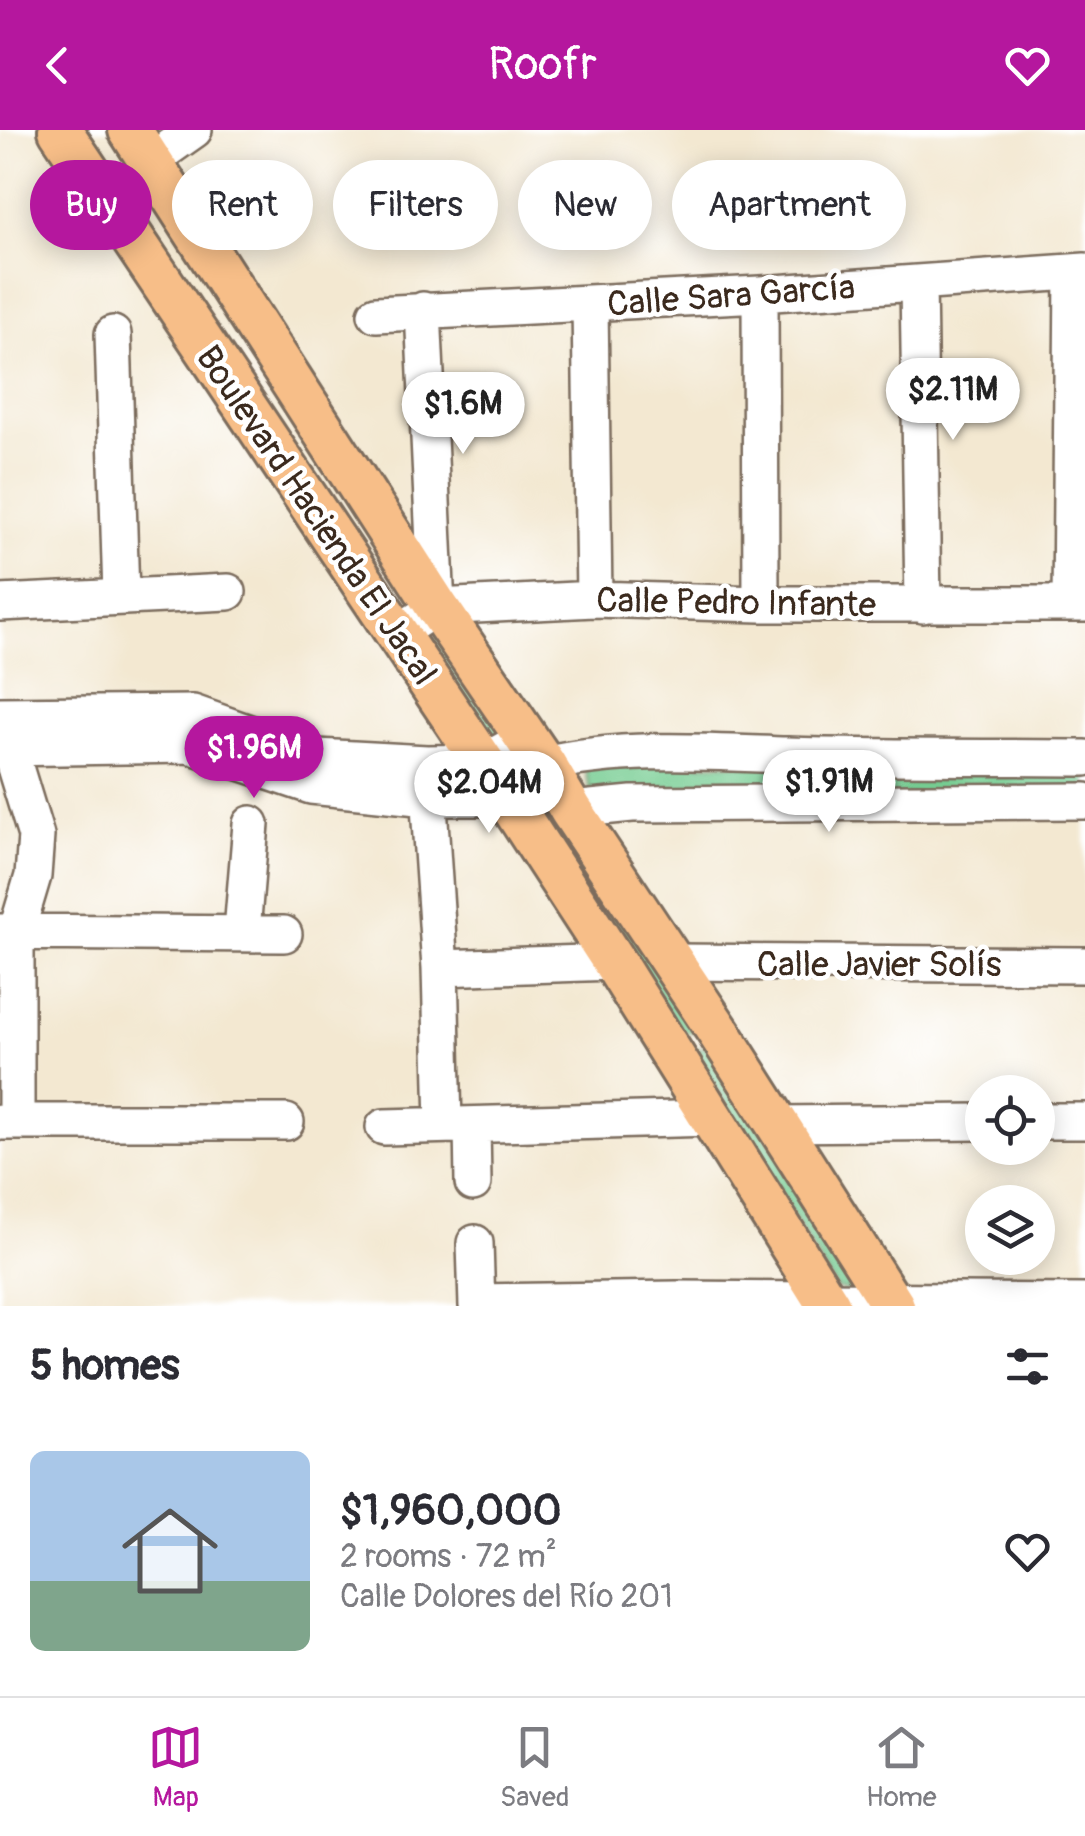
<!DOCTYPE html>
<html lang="en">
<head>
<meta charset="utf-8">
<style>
  body { margin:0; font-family:Pangolin,sans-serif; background:#f2f2f3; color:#2b2b33; height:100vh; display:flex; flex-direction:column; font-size:38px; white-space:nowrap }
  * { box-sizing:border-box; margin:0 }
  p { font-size:32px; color:#7c7c81 }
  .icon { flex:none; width:55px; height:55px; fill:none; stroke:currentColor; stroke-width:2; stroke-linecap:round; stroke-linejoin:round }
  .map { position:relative; height:1176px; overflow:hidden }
  .side { display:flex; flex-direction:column; background:#fff; flex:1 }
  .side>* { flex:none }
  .guide { position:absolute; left:30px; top:30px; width:1025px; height:90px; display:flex; gap:20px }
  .buttons { position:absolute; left:965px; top:945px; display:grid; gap:20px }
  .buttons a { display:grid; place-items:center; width:90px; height:90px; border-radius:50%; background:#fff; box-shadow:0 5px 25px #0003; font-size:50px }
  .price { position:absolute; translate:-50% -85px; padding:0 22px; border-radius:35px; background:#fff; color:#222; font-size:32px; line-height:65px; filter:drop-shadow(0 2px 5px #0008) }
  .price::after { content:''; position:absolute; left:50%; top:60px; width:30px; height:22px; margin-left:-15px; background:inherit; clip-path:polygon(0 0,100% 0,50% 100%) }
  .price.selected { background:#b5179e; color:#fff }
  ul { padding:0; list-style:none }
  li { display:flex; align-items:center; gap:30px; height:250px; padding:0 30px }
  li span { display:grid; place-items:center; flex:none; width:280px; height:200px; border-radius:15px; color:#555 }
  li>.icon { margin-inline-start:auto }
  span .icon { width:120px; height:120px; fill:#fffc; stroke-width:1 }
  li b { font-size:42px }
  h2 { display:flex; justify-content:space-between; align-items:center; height:120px; padding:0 30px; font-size:42px }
  .chip { padding:0 35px; border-radius:45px; background:#fff; box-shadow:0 5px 25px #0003; font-size:35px; line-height:90px }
  .chip.selected { background:#b5179e; color:#fff }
  header { display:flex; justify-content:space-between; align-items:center; height:130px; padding:0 30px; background:#b5179e; color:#fff; font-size:45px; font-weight:600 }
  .dock { display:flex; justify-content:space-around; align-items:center; height:140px; border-top:2px solid #e1e1e2; background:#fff; font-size:28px; color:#7c7c81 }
  .dock a { display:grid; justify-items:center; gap:5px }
  .dock .selected { color:#b5179e }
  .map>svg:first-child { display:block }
</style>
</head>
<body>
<header><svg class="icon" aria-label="back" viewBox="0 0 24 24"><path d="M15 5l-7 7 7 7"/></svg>Roofr<svg class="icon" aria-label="heart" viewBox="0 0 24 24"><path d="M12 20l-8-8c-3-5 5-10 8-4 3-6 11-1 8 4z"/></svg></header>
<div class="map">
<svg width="1085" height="1176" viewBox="0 0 1085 1176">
  <rect width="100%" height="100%" fill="#fff"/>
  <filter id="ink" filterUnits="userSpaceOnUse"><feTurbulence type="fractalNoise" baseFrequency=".01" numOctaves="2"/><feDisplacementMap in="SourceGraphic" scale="20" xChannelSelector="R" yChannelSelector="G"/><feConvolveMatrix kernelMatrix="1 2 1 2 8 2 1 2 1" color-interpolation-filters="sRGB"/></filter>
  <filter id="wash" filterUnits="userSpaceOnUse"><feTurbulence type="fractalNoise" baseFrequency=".0048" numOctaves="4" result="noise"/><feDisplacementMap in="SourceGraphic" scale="40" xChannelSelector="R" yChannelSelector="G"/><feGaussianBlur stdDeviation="2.25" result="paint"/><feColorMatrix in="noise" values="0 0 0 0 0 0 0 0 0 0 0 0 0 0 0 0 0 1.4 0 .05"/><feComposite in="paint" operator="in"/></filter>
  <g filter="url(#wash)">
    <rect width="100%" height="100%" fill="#f3e8d1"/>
    <path fill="#75cc91" stroke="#587b58" stroke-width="2.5" d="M441,502L515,611L488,612L428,511Z
      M502,627L528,630L700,900L682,904Z
      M1085,632V665L591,666L584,634Z
      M710,916L867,1164L836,1159L693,919Z"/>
  </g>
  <g filter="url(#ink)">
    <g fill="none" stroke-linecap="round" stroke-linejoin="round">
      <defs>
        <path id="minor" d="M150,31L194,0
          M918,153L923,475
          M760,164L761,474
          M590,174L594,469
          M423,180L437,477
          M376,184L760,164L1085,141
          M113,204L121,466
          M0,473L228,462
          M1070,474L1073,142
          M396,504L437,477L594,469L761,474H1085
          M0,585L193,583L317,627L427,633L483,632L526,608
          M3,598L36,706L33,746L16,803V992
          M0,618L189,615L311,656L428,668H507
          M544,634C625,616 705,622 787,625C886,628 986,627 1085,628
          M427,647L440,838L444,995
          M571,680L632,674L1085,671
          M242,801L251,694
          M0,802L284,804
          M673,832L1085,835
          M440,838L614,832
          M1038,991H1085
          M0,992H286
          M777,994L982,992
          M472,995L473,1053
          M384,997L712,988
          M475,1113L477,1176
          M477,1172L677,1169L1085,1172"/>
        <path id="major" d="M60,0L507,668L614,832L829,1176
          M130,0L437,477L544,634L571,680L720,904L893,1176"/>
      </defs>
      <use href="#minor" stroke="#7b6c5d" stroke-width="40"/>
      <use href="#major" stroke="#7b6c5d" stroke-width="48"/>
      <use href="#minor" stroke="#fff" stroke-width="35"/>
      <use href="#major" stroke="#f7be88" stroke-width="42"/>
    </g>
  </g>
  <g text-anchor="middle" stroke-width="9" stroke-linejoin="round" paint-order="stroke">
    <g font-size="35" fill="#3b2a1e" stroke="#fff">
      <text transform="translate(731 165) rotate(-4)" y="12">Calle Sara García</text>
      <text transform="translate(317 385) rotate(56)" y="12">Boulevard Hacienda El Jacal</text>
      <text transform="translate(736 472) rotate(1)" y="12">Calle Pedro Infante</text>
      <text x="879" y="846">Calle Javier Solís</text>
    </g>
  </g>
</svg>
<div class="buttons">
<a><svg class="icon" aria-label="locate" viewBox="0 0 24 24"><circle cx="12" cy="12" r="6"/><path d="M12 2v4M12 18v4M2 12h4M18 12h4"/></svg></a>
<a><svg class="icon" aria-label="layers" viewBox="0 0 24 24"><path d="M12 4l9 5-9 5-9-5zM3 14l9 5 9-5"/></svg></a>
</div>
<b class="price" style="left:953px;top:313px">$2.11M</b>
<b class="price" style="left:463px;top:327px">$1.6M</b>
<b class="price selected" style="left:254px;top:671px">$1.96M</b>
<b class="price" style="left:829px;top:705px">$1.91M</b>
<b class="price" style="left:489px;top:706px">$2.04M</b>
<div class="guide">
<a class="chip selected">Buy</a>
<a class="chip">Rent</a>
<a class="chip">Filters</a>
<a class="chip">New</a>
<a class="chip">Apartment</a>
</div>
</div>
<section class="side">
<h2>5 homes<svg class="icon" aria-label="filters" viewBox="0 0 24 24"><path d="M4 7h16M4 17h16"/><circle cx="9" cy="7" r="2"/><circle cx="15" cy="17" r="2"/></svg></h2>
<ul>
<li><span style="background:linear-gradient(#a9c7e8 65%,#7fa58c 0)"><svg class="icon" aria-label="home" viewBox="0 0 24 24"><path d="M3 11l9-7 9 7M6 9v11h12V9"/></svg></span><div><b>$1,960,000</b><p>2 rooms · 72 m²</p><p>Calle Dolores del Río 201</p></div><svg class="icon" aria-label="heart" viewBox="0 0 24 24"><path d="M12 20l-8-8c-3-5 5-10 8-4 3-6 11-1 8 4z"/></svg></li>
</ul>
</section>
<nav class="dock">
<a class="selected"><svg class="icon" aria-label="map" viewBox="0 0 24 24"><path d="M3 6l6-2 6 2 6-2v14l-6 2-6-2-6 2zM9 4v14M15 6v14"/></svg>Map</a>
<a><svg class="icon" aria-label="saved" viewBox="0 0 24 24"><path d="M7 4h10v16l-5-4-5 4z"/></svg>Saved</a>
<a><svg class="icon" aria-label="home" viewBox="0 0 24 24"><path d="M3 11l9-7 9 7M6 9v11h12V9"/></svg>Home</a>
</nav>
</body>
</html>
